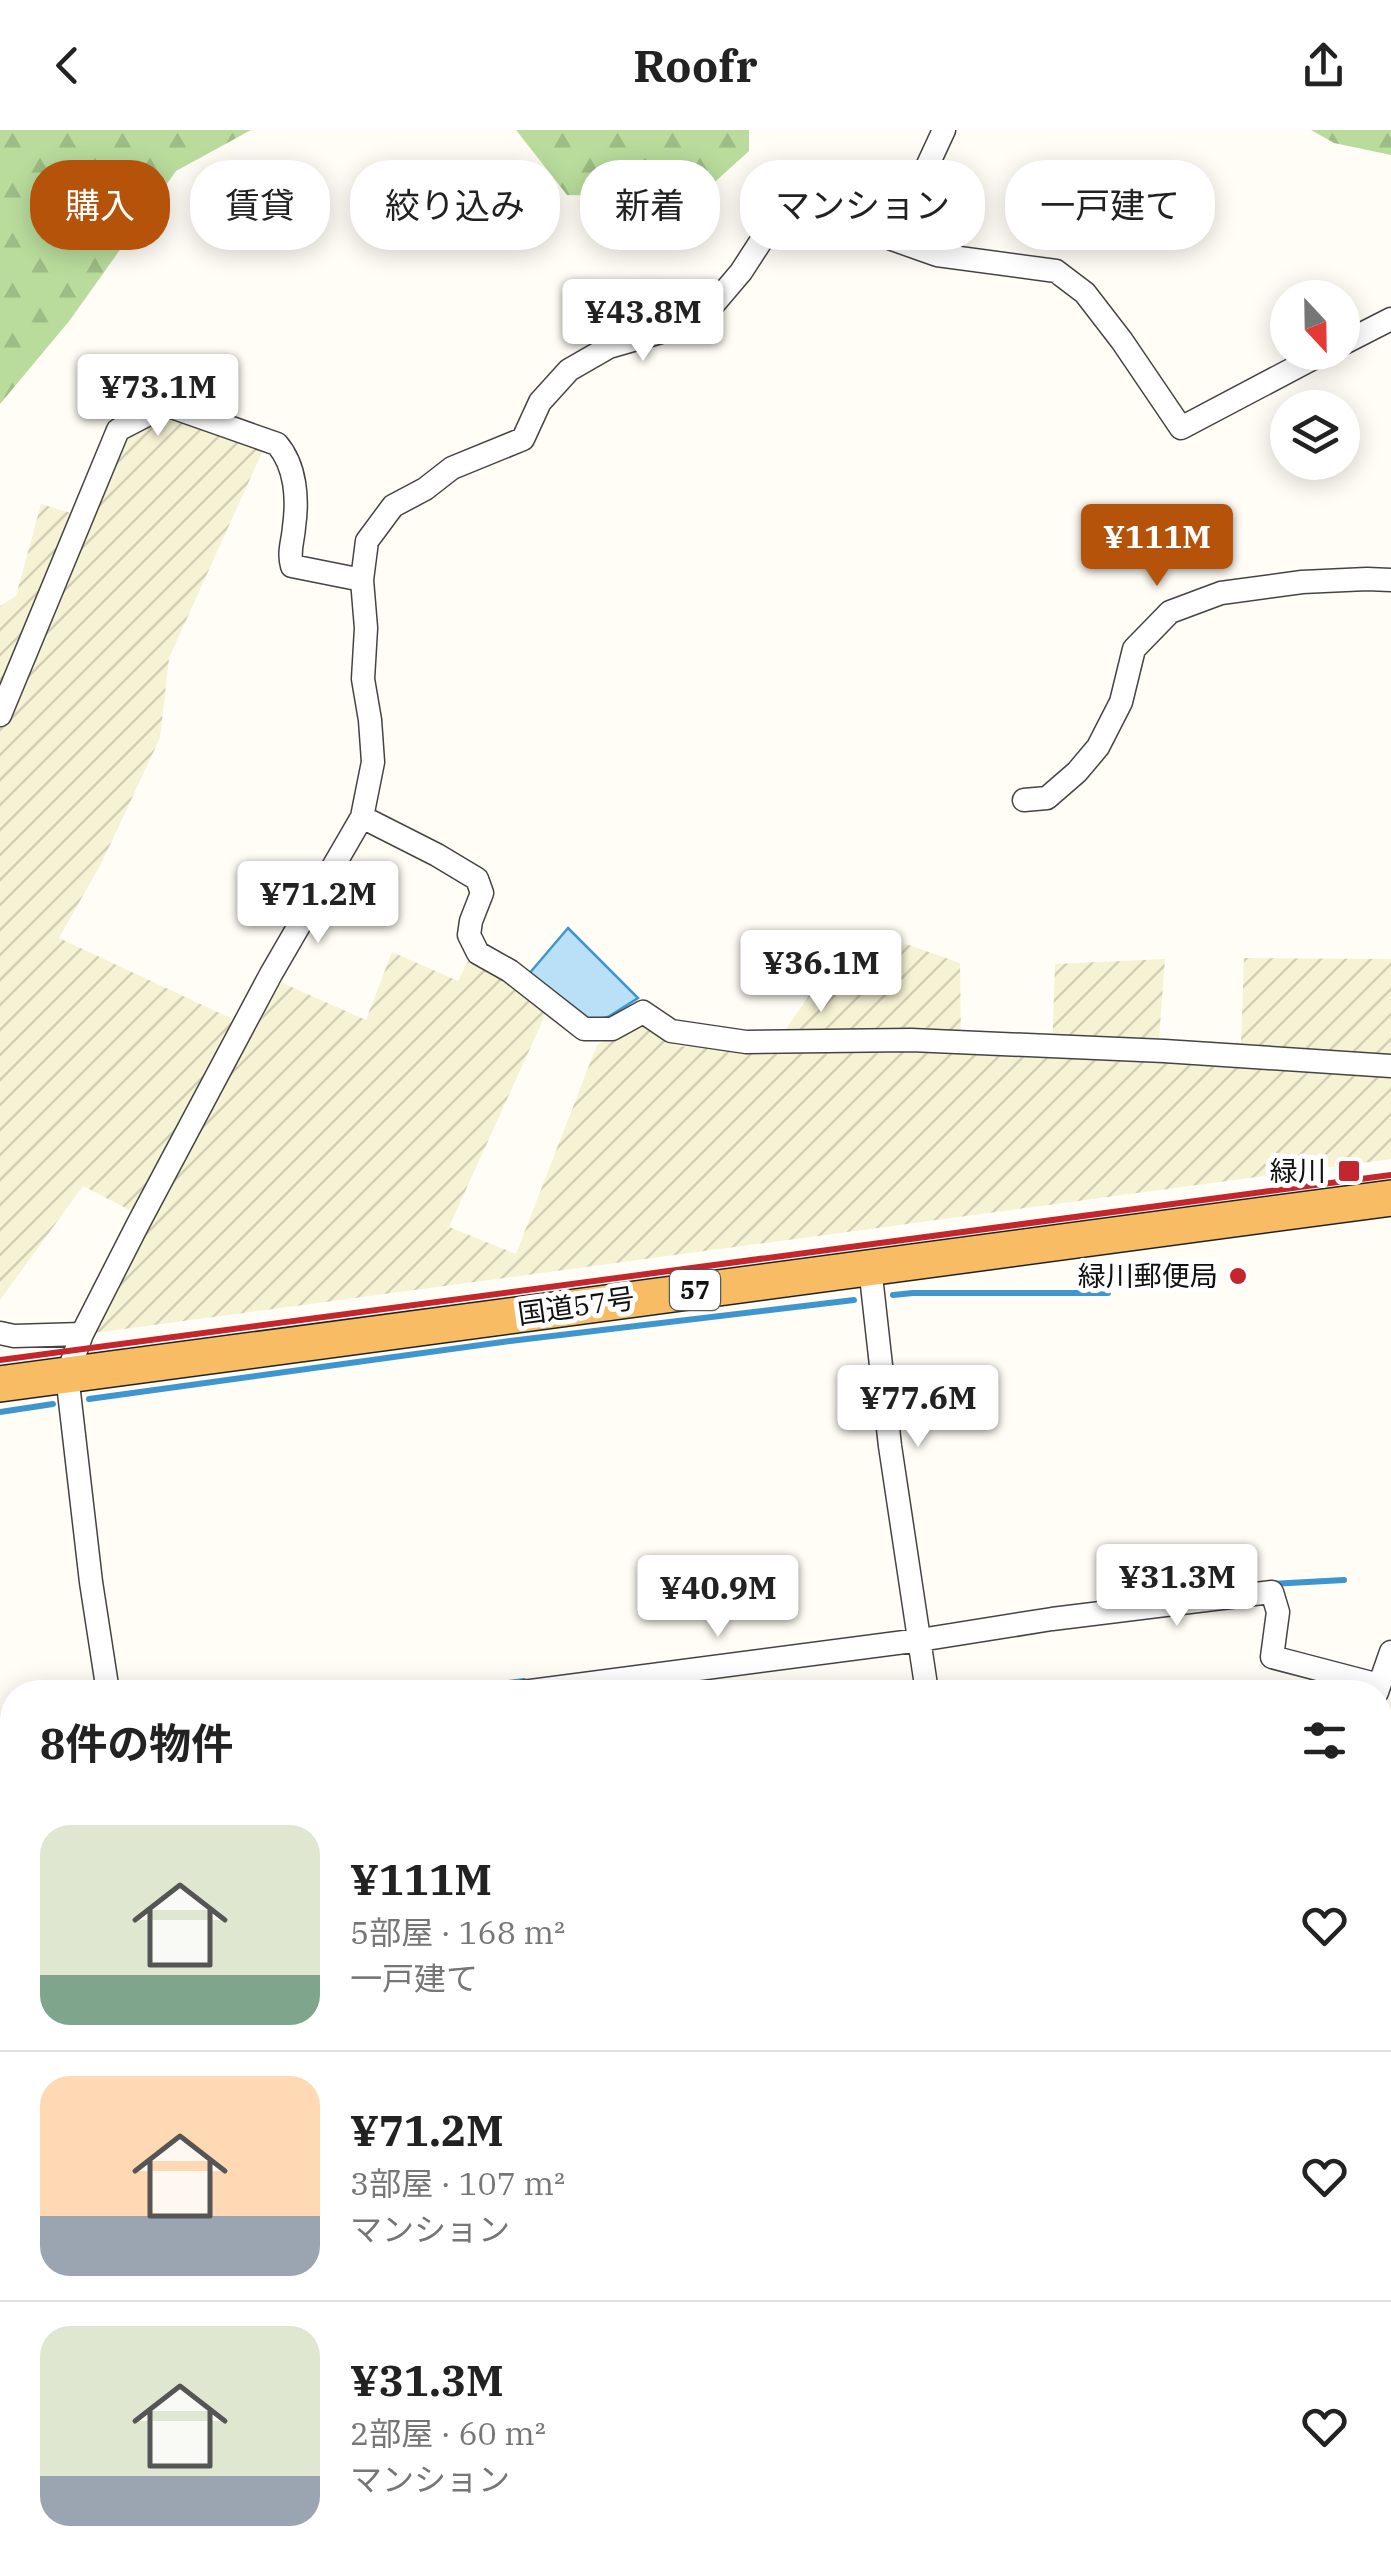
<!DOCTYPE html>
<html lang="ja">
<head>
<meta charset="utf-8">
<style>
  body { margin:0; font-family:"IBM Plex Serif","Noto Sans JP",serif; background:#f6f6f6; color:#222; height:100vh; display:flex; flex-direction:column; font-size:38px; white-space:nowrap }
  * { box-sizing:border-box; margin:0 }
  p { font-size:32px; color:#767676 }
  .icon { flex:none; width:55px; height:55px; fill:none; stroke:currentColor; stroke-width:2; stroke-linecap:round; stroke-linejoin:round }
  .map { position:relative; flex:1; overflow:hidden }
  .side { position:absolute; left:0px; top:1550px; width:1392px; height:892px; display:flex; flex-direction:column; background:#fff; border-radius:40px 40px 0 0; box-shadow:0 5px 25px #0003 }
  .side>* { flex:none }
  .banner { position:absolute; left:30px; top:30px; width:1332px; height:90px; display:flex; gap:20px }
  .needle { width:65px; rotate:158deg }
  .fabs { position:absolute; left:1270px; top:150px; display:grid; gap:20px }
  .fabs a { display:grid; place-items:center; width:90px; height:90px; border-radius:50%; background:#fff; box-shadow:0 5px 25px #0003; font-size:50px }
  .price { position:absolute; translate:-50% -85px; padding:0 22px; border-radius:10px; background:#fff; color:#222; font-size:32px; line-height:65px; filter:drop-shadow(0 2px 5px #0008) }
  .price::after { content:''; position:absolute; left:50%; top:60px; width:30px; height:22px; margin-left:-15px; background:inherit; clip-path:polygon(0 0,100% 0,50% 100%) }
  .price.on { background:#b45309; color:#fff }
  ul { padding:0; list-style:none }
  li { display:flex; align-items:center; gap:30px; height:250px; padding:0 40px }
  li+li { border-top:2px solid #e0e0e0 }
  li span { display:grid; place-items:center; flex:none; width:280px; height:200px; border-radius:30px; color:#555 }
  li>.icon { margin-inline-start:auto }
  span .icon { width:120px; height:120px; fill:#fffc; stroke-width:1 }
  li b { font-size:42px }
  h2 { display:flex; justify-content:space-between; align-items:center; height:120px; padding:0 40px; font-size:42px }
  .chip { padding:0 35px; border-radius:40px; background:#fff; box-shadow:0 5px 25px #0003; font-size:35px; line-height:90px }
  .chip.on { background:#b45309; color:#fff }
  header { display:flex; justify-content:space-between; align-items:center; height:130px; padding:0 40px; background:#fff; font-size:45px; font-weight:700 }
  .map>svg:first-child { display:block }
</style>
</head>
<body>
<header><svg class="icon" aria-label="back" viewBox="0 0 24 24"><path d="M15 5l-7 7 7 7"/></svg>Roofr<svg class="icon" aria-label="share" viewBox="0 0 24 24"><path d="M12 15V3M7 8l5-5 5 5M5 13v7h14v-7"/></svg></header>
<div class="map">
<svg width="1391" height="2442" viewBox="0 0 1391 2442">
  <defs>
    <pattern id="farmland-furrows" width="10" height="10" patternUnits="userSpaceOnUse" patternTransform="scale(2.5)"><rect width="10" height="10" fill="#f6f3d4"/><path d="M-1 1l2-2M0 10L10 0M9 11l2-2" fill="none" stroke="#d2cfb5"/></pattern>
    <pattern id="forest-firs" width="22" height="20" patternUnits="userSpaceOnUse" patternTransform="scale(2.5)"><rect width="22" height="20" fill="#b9dc9c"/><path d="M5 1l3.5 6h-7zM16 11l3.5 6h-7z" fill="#9ebc85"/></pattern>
  </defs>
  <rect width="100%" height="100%" fill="#fffdf5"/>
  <path fill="url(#farmland-furrows)" d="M158,279L264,318L169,528L160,608L102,732L59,808L256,900L280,852L366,890L392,822L458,851L471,826L547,881L449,1097L516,1124L597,915L642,892L676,916L771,920L821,849L906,814L960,833L961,917L1052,923L1055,834L1165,829L1159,909L1241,913L1244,828L1391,829V1029L94,1203L151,1091L83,1056L0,1170V476L16,466L41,374L91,389L124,308Z"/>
  <path fill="url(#forest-firs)" d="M0,0H251L176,41L70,190L0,274Z
    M516,0H749V21L697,68L567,65Z
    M1311,0H1391V25L1334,13Z"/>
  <path fill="#b9e0f7" stroke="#3f96cf" stroke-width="2.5" d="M568,798L638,868L608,887L586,892L528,845Z"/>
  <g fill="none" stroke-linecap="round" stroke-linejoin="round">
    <path stroke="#3f96cf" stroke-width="6" d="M893,1165L913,1163H1108
      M89,1269L510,1211L854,1170
      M0,1282L53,1274
      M1271,1454L1344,1450
      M438,1562L524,1551
      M0,1620L12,1618"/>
    <path stroke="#b9e0f7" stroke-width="22" d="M1380,1802L1391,1800
      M0,1984L12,1983"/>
    <defs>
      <path id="minor" d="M894,108L944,0
        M1342,214L1391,189
        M0,585L118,300L145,286L152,270L277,314C296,336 298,369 294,397C293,412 288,421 292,436L362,450
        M1024,670L1047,668L1077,642L1098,617L1121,572L1134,519L1170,482L1221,463L1302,452L1367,449L1391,450
        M362,687L437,725L477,749L482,763L471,791L469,805L478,823L510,841L584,899H612L643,882L671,901L746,912L911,910L1164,921L1391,936
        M870,1137L890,1316L927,1562
        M0,1203L14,1206L82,1204
        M108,1562L91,1452L67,1245L82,1204L138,1094L271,844L362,687L373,632L370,590L363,549L366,498L362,450L367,411L393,376L425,359L452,338L523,309L540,272L569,240L609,217L661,202L707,182L741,142L778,85L793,84L875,103L937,125L1056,141L1085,163L1122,211L1181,298L1325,222
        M523,1562L920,1510L1052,1489L1272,1462L1278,1482L1272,1527L1379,1555
        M1377,1562L1391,1522
        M0,1633L12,1631
        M1380,1886L1391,1968
        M1380,2157L1391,2155
        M0,2348L12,2346
        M1041,2430L1042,2442"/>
      <path id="trunk" d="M0,1254L1391,1068"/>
    </defs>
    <use href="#minor" stroke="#444" stroke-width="25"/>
    <use href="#trunk" stroke="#222" stroke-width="38"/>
    <use href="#minor" stroke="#fff" stroke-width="22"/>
    <use href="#trunk" stroke="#f7bc64" stroke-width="35"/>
    <path stroke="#c4262e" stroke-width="6" d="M0,1230L1391,1045"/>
  </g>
  <g fill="#c4262e" stroke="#fff" stroke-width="4">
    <rect x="1337" y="1029" width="24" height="24" rx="5"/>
    <circle cx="1238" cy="1146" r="10"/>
  </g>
  <g text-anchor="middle" stroke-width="10" stroke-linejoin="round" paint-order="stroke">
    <rect fill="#fff" stroke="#585858" stroke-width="2.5" x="670" y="1140" width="50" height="40" rx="8"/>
    <g font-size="25" font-weight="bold" fill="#111">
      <text x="695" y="1169">57</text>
    </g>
    <g font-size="28" fill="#111" stroke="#fff" text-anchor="end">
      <text x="1326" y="1051">緑川</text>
      <text x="1218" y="1156">緑川郵便局</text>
    </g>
    <g font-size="28" fill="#111" stroke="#fff">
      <text transform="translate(576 1176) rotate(-8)" y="10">国道57号</text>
    </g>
  </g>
</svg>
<div class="fabs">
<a><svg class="needle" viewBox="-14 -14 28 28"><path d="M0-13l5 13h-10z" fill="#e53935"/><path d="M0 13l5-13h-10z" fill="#767676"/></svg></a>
<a><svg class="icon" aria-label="layers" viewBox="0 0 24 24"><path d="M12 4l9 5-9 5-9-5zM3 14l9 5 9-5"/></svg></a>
</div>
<b class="price" style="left:643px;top:234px">¥43.8M</b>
<b class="price" style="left:158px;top:309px">¥73.1M</b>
<b class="price on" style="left:1157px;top:459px">¥111M</b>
<b class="price" style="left:318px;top:816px">¥71.2M</b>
<b class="price" style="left:821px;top:885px">¥36.1M</b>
<b class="price" style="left:918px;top:1320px">¥77.6M</b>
<b class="price" style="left:1177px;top:1499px">¥31.3M</b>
<b class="price" style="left:718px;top:1510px">¥40.9M</b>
<div class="banner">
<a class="chip on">購入</a>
<a class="chip">賃貸</a>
<a class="chip">絞り込み</a>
<a class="chip">新着</a>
<a class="chip">マンション</a>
<a class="chip">一戸建て</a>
</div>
<section class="side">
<h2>8件の物件<svg class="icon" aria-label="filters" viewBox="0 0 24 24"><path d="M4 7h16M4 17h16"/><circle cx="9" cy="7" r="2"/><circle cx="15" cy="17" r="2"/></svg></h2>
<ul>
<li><span style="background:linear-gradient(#dfe7d0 75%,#7fa58c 0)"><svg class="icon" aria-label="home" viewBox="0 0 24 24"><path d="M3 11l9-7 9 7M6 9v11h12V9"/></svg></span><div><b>¥111M</b><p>5部屋 · 168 m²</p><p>一戸建て</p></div><svg class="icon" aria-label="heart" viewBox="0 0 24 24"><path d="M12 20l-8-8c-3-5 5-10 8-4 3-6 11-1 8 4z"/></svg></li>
<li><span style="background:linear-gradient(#ffd9b3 70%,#9aa5b1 0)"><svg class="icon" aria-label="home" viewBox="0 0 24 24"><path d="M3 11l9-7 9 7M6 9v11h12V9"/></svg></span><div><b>¥71.2M</b><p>3部屋 · 107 m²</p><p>マンション</p></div><svg class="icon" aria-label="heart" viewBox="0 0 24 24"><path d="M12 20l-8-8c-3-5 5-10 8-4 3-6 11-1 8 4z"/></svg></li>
<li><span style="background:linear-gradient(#dfe7d0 75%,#9aa5b1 0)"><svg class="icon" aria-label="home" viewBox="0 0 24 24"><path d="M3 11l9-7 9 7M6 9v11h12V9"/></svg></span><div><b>¥31.3M</b><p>2部屋 · 60 m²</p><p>マンション</p></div><svg class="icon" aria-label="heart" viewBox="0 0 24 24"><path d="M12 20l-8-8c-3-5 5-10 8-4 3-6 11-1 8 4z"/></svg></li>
</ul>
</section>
</div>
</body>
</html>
